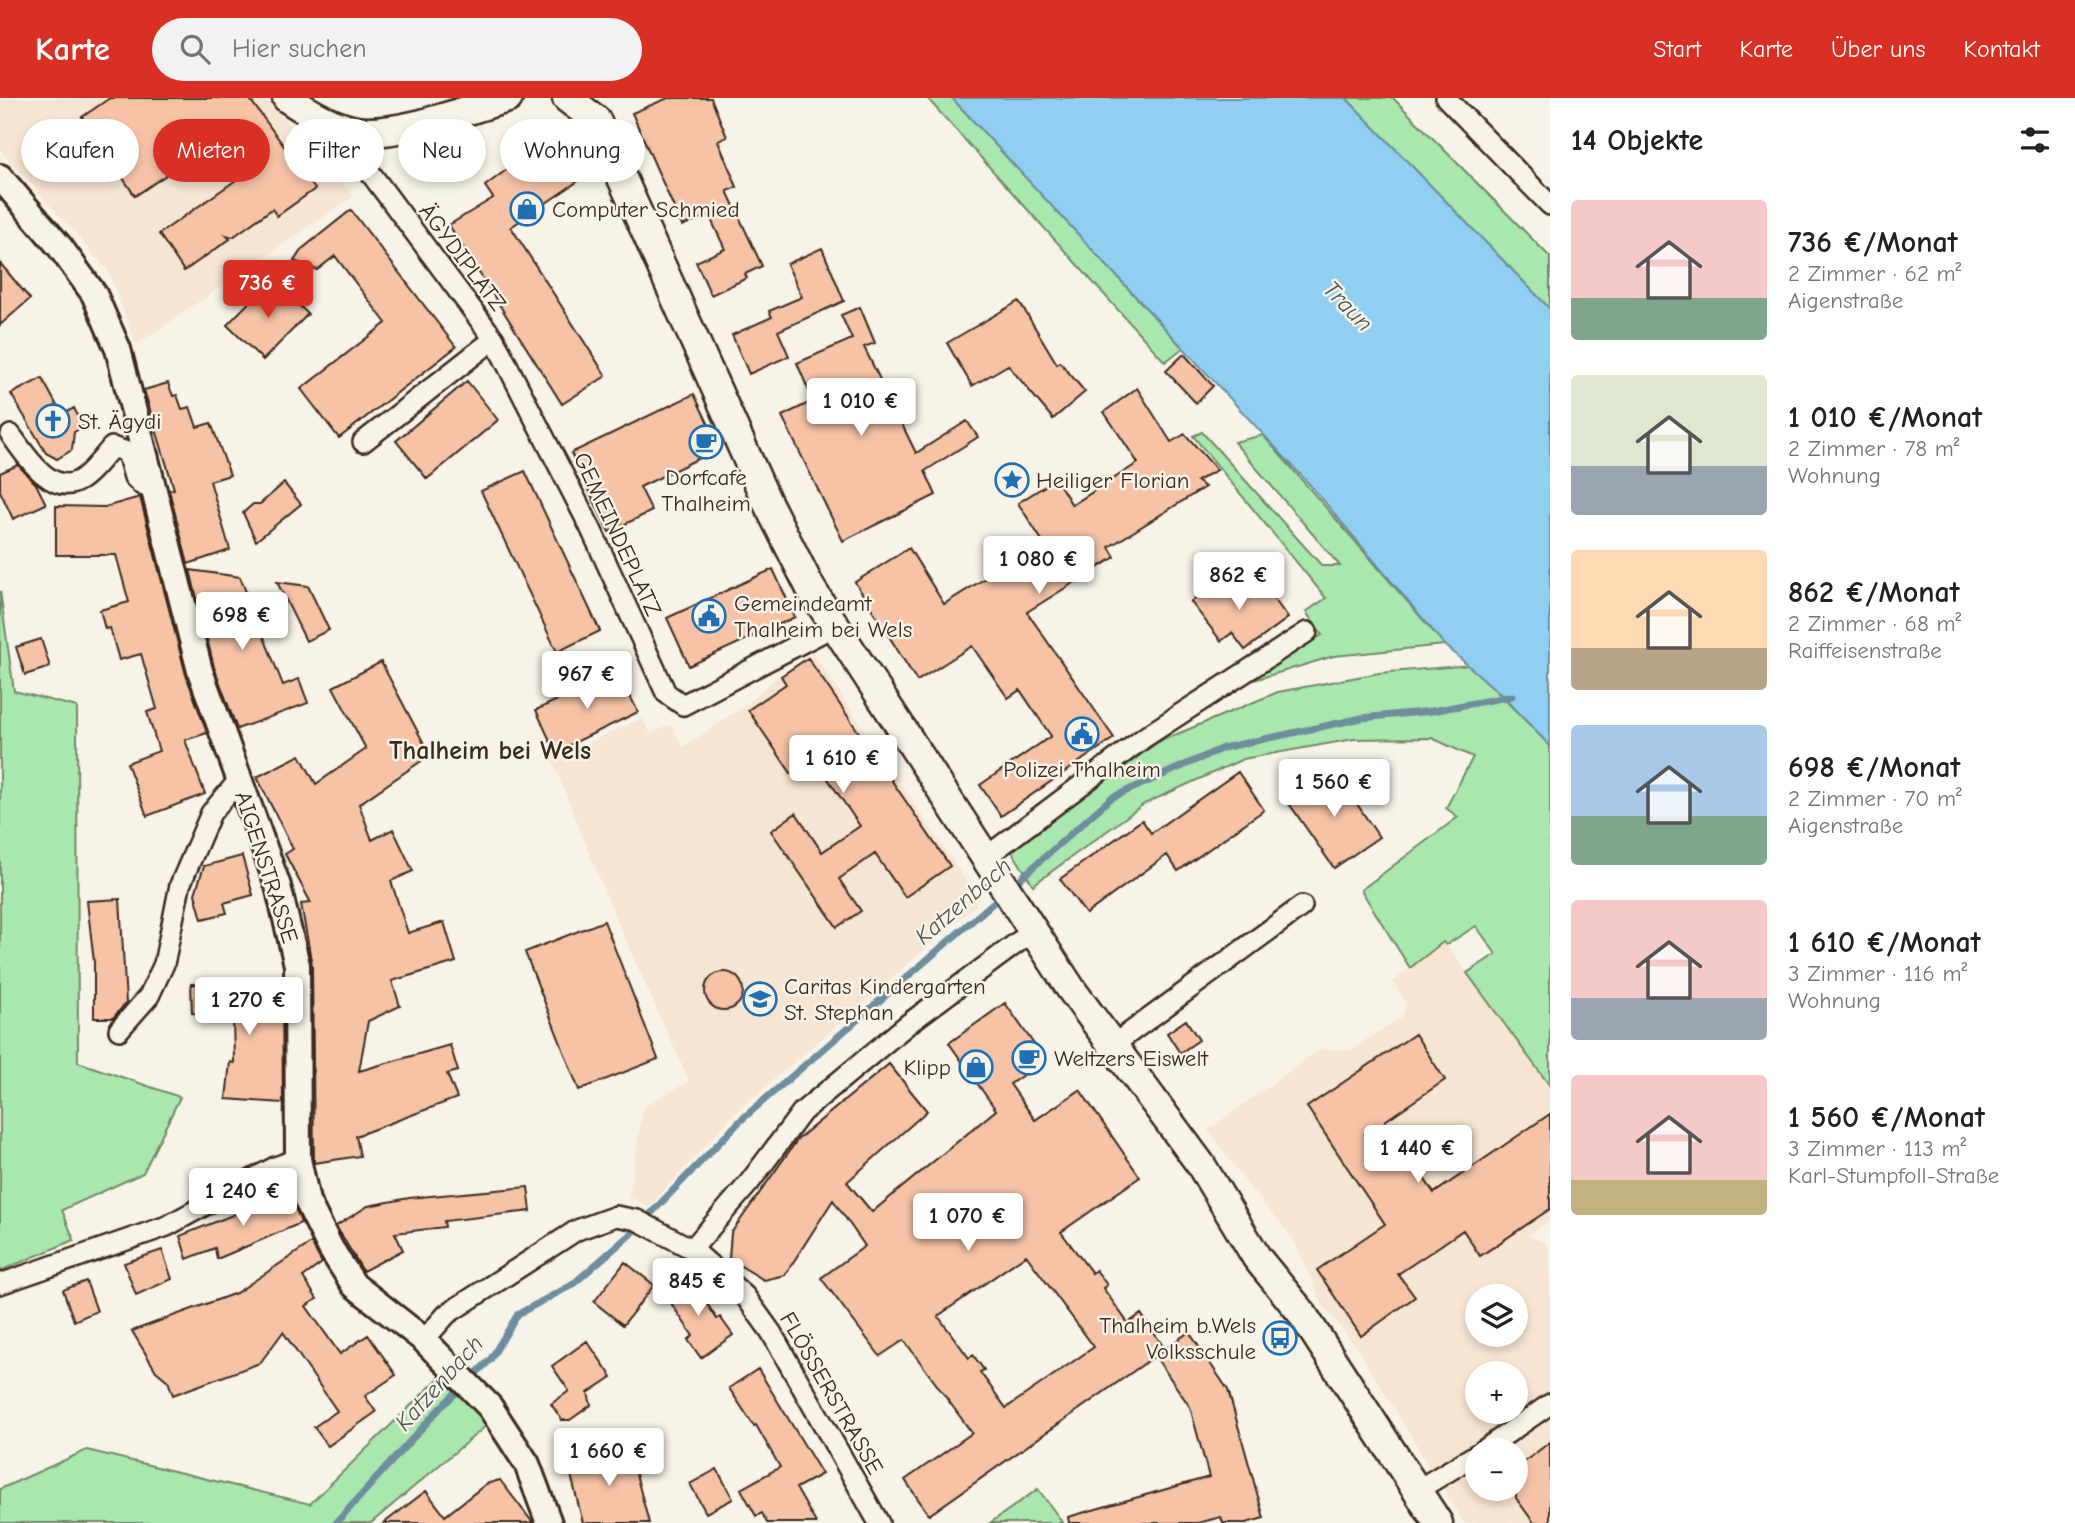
<!DOCTYPE html>
<html lang="de">
<head>
<meta charset="utf-8">
<style>
  body { margin:0; font-family:"Comic Neue",sans-serif; background:#f2f2f2; color:#202124; height:100vh; display:flex; flex-direction:column; font-size:26px; white-space:nowrap }
  * { box-sizing:border-box; margin:0 }
  p { font-size:23px; color:#757577 }
  .icon { flex:none; width:38px; height:38px; fill:none; stroke:currentColor; stroke-width:2; stroke-linecap:round; stroke-linejoin:round }
  .map { position:relative; flex:1; overflow:hidden }
  .panel { display:flex; flex-direction:column; background:#fff; width:525px }
  .panel>* { flex:none }
  .banner { position:absolute; left:21px; top:21px; width:665px; height:63px; display:flex; gap:14px }
  .tools { position:absolute; left:1465px; top:1186px; display:grid; gap:14px }
  .tools a { display:grid; place-items:center; width:63px; height:63px; border-radius:50%; background:#fff; box-shadow:0 4px 10px #0003; font-size:35px }
  .price { position:absolute; translate:-50% -60px; padding:0 16px; border-radius:7px; background:#fff; color:#222; font-size:23px; line-height:46px; filter:drop-shadow(0 2px 4px #0008) }
  .price::after { content:''; position:absolute; left:50%; top:42px; width:21px; height:16px; margin-left:-10px; background:inherit; clip-path:polygon(0 0,100% 0,50% 100%) }
  .price.selected { background:#d93025; color:#fff }
  ul { padding:0; list-style:none }
  li { display:flex; align-items:center; gap:21px; height:175px; padding:0 21px }
  li span { display:grid; place-items:center; flex:none; width:196px; height:140px; border-radius:7px; color:#555 }
  li>.icon { margin-inline-start:auto }
  span .icon { width:84px; height:84px; fill:#fffc; stroke-width:1 }
  li b { font-size:30px }
  h2 { display:flex; justify-content:space-between; align-items:center; height:84px; padding:0 21px; font-size:30px }
  .chip { padding:0 24px; border-radius:32px; background:#fff; box-shadow:0 4px 10px #0003; font-size:24px; line-height:63px }
  .chip.selected { background:#d93025; color:#fff }
  header { display:flex; align-items:center; gap:42px; box-sizing:border-box; height:98px; padding:0 35px; background:#d93025; color:#fff }
  header strong { font-size:33px }
  nav { display:flex; gap:38px; margin-inline-start:auto; font-size:24px }
  .search { width:490px; height:63px; background:#f2f2f2; display:flex; align-items:center; gap:18px; box-sizing:border-box; padding:0 24px; border-radius:38px; color:#757577; font-size:26px }
  main { display:flex; flex:1; min-height:0 }
  .map>svg:first-child { display:block }
</style>
</head>
<body>
<header>
<strong>Karte</strong>
<div class="search"><svg class="icon" aria-label="search" viewBox="0 0 24 24"><circle cx="10" cy="10" r="6"/><path d="M15 15l6 6"/></svg>Hier suchen</div>
<nav><a>Start</a><a>Karte</a><a>Über uns</a><a>Kontakt</a></nav>
</header>
<main>
<div class="map">
<svg width="1550" height="1425" viewBox="0 0 1550 1425">
  <rect width="100%" height="100%" fill="#f7f3e8"/>
  <filter id="ink" filterUnits="userSpaceOnUse"><feTurbulence type="fractalNoise" baseFrequency=".0143" numOctaves="2"/><feDisplacementMap in="SourceGraphic" scale="14" xChannelSelector="R" yChannelSelector="G"/><feConvolveMatrix kernelMatrix="1 2 1 2 8 2 1 2 1" color-interpolation-filters="sRGB"/></filter>
  <g filter="url(#ink)">
    <path fill="#f7e5d4" fill-rule="evenodd" d="M0,0H266L354,98L136,247L109,174L0,51Z
      M813,555L977,799L975,808L734,1016L649,1109L629,1099L643,1009L689,983L615,819L552,662L642,620L651,636L671,626L683,649L749,605L775,580Z
      M1444,843L1550,988V1123L1528,1137L1545,1145L1550,1151V1425H1464L1357,1250L1322,1206L1293,1140L1250,1090L1208,1032L1320,951L1350,952L1402,919L1406,906L1393,884ZM1477,1199H1516V1237H1477ZM1477,1276H1516V1314H1477ZM1477,1353H1516V1391H1477Z"/>
    <path fill="#a8e7ae" stroke="#728866" stroke-width="2" d="M927,0H952L1183,250L1165,264Z
      M1346,0H1393L1550,159V211Z
      M1202,334L1322,468H1340L1234,344L1263,337L1445,547L1334,558L1241,586L1322,537L1306,514L1326,500L1193,338Z
      M0,493L14,593L77,609L78,964L180,999L143,1075L62,1112L74,1142L0,1173Z
      M1471,567L1550,648V988L1467,875L1496,856L1476,828L1446,847L1443,844L1410,870L1361,792L1458,719L1446,710L1473,659L1432,640L1354,641L1243,661L1144,706L1033,787L1011,752L1158,644L1278,594L1379,575Z
      M443,1276L487,1327L371,1425H0V1391L87,1352L310,1406Z
      M1038,1391L1063,1425H990Z"/>
    <path fill="#90cff1" stroke="#6e8d9d" stroke-width="2" d="M952,0H1346L1550,211V648L1505,600L1445,547L1311,388Z"/>
    <g fill="none" stroke-linecap="round" stroke-linejoin="round">
      <path stroke="#6e8d9d" stroke-width="7" d="M1013,787L1111,700L1223,650L1362,620L1432,613L1512,598
        M336,1425L440,1310L490,1262L518,1216L572,1187L632,1135L740,1023L1001,798"/>
    </g>
    <path fill="#f6c3a7" stroke="#3b2a1e" stroke-width="2" fill-rule="evenodd" d="M110,0H249L315,91L277,118L272,111L233,139L226,137L230,141L184,173L159,136L246,75L222,39L135,98L82,19Z
      M668,0H711L727,39L718,43L737,89L727,93L762,168L745,176L747,180L711,197L696,164L725,151L709,117L682,128L632,15Z
      M563,29L593,73L511,129L606,278L562,306L449,127L493,100L485,88Z
      M351,112L456,249L339,340L301,291L386,225L335,158L317,172L294,163L302,151Z
      M822,150L844,203L778,233L789,258L749,276L732,237L772,219L769,213L802,199L787,166Z
      M0,165L30,201L0,227Z
      M272,181L308,216L263,262L227,227Z
      M1019,203L1057,266L1060,264L1085,294L1053,321L1008,267L972,288L947,245Z
      M860,209L875,245L864,249L916,355L967,323L978,339L925,373L936,397L843,443L782,318L813,303L797,265L852,241L841,217Z
      M1184,256L1213,288L1196,305L1166,273Z
      M42,280L62,317L74,310L83,329L74,334L72,352L57,361L46,355L11,296Z
      M467,283L498,322L427,381L396,343Z
      M168,285L173,298L177,297L182,311L190,309L197,329L211,325L230,377L210,383L230,452L188,466L169,392L174,391L144,292Z
      M1137,290L1171,344L1185,336L1217,372L1197,383L1205,389L1109,449L1115,459L1027,514L1114,640L1001,718L980,687L1051,638L1020,592L1008,600L972,548L917,583L855,484L909,450L944,506L1043,444L1018,405L1056,381L1072,407L1138,365L1104,314Z
      M694,296L720,350L640,389L652,413L609,434L571,355Z
      M18,367L36,386L46,406L13,421L0,393V375Z
      M525,373L600,533L557,554L481,393Z
      M284,385L301,406L256,443L243,415L253,406H260Z
      M140,399L186,577L207,635L185,642L205,696L147,718L127,665L159,653L147,614L157,611L141,556L119,562L110,530L105,531L100,512L129,504L116,457H56V408L105,409Z
      M773,471L795,519L689,568L667,520Z
      M190,472L240,479L283,587L299,581L308,605L237,631L214,569Z
      M1230,475L1247,498L1263,486L1288,520L1245,552L1232,535L1221,543L1191,504Z
      M277,484L308,488L329,532L306,543Z
      M41,541L50,569L25,577L16,549Z
      M808,560L950,768L905,799L875,756L839,781L861,813L837,829L771,733L796,715L822,754L860,728L815,662L793,678L748,612L786,586L781,578Z
      M381,564L430,657L359,706L372,742L393,731L413,773L391,783L408,835L444,824L456,864L392,883L400,908L368,923L359,973L450,947L458,973L447,976L457,1000L356,1038L360,1058L314,1065L312,867L301,806L311,805L285,756L293,751L257,679L300,657L316,686L366,651L333,589Z
      M618,573L638,614L555,654L536,612Z
      M1335,673L1379,739L1334,770L1288,704Z
      M1238,674L1264,712L1178,773L1167,757L1086,816L1060,781L1142,722L1151,735Z
      M242,758L253,797L224,805L227,815L202,821L195,796L204,768Z
      M120,801L126,905L113,920H94V864L87,803Z
      M604,823L658,961L579,992L525,854Z
      M705 893a19 19 0 1 1 38 0a19 19 0 1 1-38 0Z
      M191,886L282,887L283,1005L226,1001L230,964L234,965L233,916L192,915Z
      M1005,905L1045,962L1010,986L1035,1022L1080,992L1140,1079L1061,1134L1092,1175L1096,1172L1107,1187L1103,1190L1128,1225L1141,1216L1165,1251L929,1417L905,1382L972,1335L904,1242L880,1258L821,1180L865,1148L833,1102L785,1177L764,1182L729,1161L731,1135L798,1041L889,966L927,1013L847,1084L872,1114L996,1012L949,945ZM1026,1157L1094,1249L1006,1310L980,1274L984,1272L973,1257L969,1260L938,1218Z
      M1186,922L1199,942L1180,955L1167,935Z
      M1415,936L1445,982L1385,1023L1434,1095L1550,1016V1111L1480,1158L1463,1132L1431,1154L1398,1176L1415,1199L1361,1238L1317,1172L1385,1126L1307,1009Z
      M528,1089L531,1113L444,1123L445,1129L395,1135L403,1152L363,1173L336,1128L368,1108L409,1100Z
      M290,1094L301,1125L217,1161L215,1150L187,1161L180,1138Z
      M311,1145L322,1165L303,1179L317,1201L306,1208L340,1256L368,1237L396,1277L365,1298L376,1314L328,1348L314,1329L337,1313L283,1234L260,1265L173,1297L168,1283L156,1273L132,1233L236,1195Z
      M162,1152L172,1181L136,1197L124,1165Z
      M625,1164L654,1187L623,1227L594,1204Z
      M690,1180L717,1221L720,1219L733,1237L701,1260L688,1242L693,1238L665,1196Z
      M86,1183L97,1213L74,1223L63,1192Z
      M1189,1234L1228,1292L1264,1420L1246,1425H1223L1221,1419L1198,1425H1069L1068,1419L1209,1379L1190,1309L1155,1258Z
      M587,1243L612,1279L588,1295L591,1307L570,1322H562L551,1306L569,1293L552,1268Z
      M758,1271L822,1376L796,1390L816,1425H767L762,1415L756,1418L741,1391L780,1369L756,1327L754,1328L729,1290Z
      M627,1342L649,1425H583L568,1365L609,1354L607,1348Z
      M1550,1344V1425H1534L1516,1400V1370Z
      M717,1371L733,1401L706,1415L690,1386Z
      M500,1382L533,1425H384L426,1393L445,1418L486,1386Z"/>
    <g fill="none" stroke-linecap="round" stroke-linejoin="round">
      <defs>
        <path id="minor" d="M1446,0L1550,107
          M366,34V69L494,241L590,429L666,595L683,607L834,528
          M11,337C24,355 52,400 80,382C92,375 102,360 112,349L127,354L134,379L142,387L152,386
          M363,344L494,241
          M986,759L1145,639L1307,534
          M119,932L149,898L164,866L180,787L211,715L239,682
          M1113,947L1302,808
          M692,1151L749,1085L802,1014L908,926L1033,833
          M0,1186L167,1128L275,1069L298,1061
          M424,1242L447,1216L577,1132L616,1118L637,1122L692,1151L745,1198L771,1234L879,1425
          M1482,1353L1550,1306
          M1419,1391L1477,1356"/>
        <path id="tertiary" d="M0,79L60,149L94,196L118,251L200,573L278,788L297,867L298,1061L307,1103L331,1151L354,1187L424,1242L490,1309L527,1366L549,1425"/>
        <path id="secondary" d="M287,0C309,15 339,33 366,34C413,34 463,12 508,0
          M567,0L596,22L766,402L811,491L1071,891L1201,1067L1257,1160L1301,1214L1438,1425"/>
      </defs>
      <use href="#minor" stroke="#3b2a1e" stroke-width="24"/>
      <use href="#tertiary" stroke="#3b2a1e" stroke-width="30"/>
      <use href="#secondary" stroke="#3b2a1e" stroke-width="33"/>
      <use href="#minor" stroke="#f7f3e8" stroke-width="19"/>
      <use href="#tertiary" stroke="#f7f3e8" stroke-width="24"/>
      <use href="#secondary" stroke="#f7f3e8" stroke-width="28"/>
    </g>
  </g>
  <defs>
    <symbol id="shop-ring" viewBox="-11 -11 22 22"><circle r="9.5" fill="#f7f3e8" stroke="#1f6fb2" stroke-width="1.5"/><path d="M-5-2.5h2.3a2.7 3.5 0 0 1 5.4 0H5L5.5 6h-11ZM-1.5-2.5h3a1.5 2.3 0 0 0-3 0Z" fill="#1f6fb2"/></symbol>
    <symbol id="church-ring" viewBox="-11 -11 22 22"><circle r="9.5" fill="#f7f3e8" stroke="#1f6fb2" stroke-width="1.5"/><path d="M-1.2-6h2.4v3.5h3.3v2.4h-3.3V6h-2.4V-.1h-3.3v-2.4h3.3Z" fill="#1f6fb2"/></symbol>
    <symbol id="cafe-ring" viewBox="-11 -11 22 22"><circle r="9.5" fill="#f7f3e8" stroke="#1f6fb2" stroke-width="1.5"/><path d="M-5.5-4.5H6V0H3Q3 3.5 0 3.5H-2.5Q-5.5 3.5-5.5 0ZM3-3.2v2h1.7v-2ZM-6 4.5H4V6H-6Z" fill="#1f6fb2"/></symbol>
    <symbol id="sight-ring" viewBox="-11 -11 22 22"><circle r="9.5" fill="#f7f3e8" stroke="#1f6fb2" stroke-width="1.5"/><path d="M0-6L1.8-2.2L6-1.7L2.9 1.2L3.7 5.4L0 3.3L-3.7 5.4L-2.9 1.2L-6-1.7L-1.8-2.2Z" fill="#1f6fb2"/></symbol>
    <symbol id="civic-ring" viewBox="-11 -11 22 22"><circle r="9.5" fill="#f7f3e8" stroke="#1f6fb2" stroke-width="1.5"/><path d="M-.6-6.5H3V-4.5H.6V-3L4-1V1h2V6H-6V1h2V-1L-.6-3ZM-1.2 2.5V6h2.4V2.5Z" fill="#1f6fb2"/></symbol>
    <symbol id="school-ring" viewBox="-11 -11 22 22"><circle r="9.5" fill="#f7f3e8" stroke="#1f6fb2" stroke-width="1.5"/><path d="M0-5L7-2L0 1L-7-2ZM-4 1L0 2.5L4 1V4Q0 6-4 4Z" fill="#1f6fb2"/></symbol>
    <symbol id="bus-ring" viewBox="-11 -11 22 22"><circle r="9.5" fill="#f7f3e8" stroke="#1f6fb2" stroke-width="1.5"/><path d="M-5-6H5V4H4V6H2V4H-2V6H-4V4H-5ZM-3.5-4V0h7V-4ZM-3.5 1.2v1.5H-2V1.2ZM2 1.2v1.5H3.5V1.2Z" fill="#1f6fb2"/></symbol>
  </defs>
  <g fill-rule="evenodd">
    <use href="#shop-ring" x="508" y="92" width="38" height="38"/>
    <use href="#church-ring" x="34" y="304" width="38" height="38"/>
    <use href="#cafe-ring" x="687" y="325" width="38" height="38"/>
    <use href="#sight-ring" x="993" y="363" width="38" height="38"/>
    <use href="#civic-ring" x="690" y="499" width="38" height="38"/>
    <use href="#civic-ring" x="1063" y="617" width="38" height="38"/>
    <use href="#school-ring" x="741" y="882" width="38" height="38"/>
    <use href="#cafe-ring" x="1010" y="941" width="38" height="38"/>
    <use href="#shop-ring" x="957" y="950" width="38" height="38"/>
    <use href="#bus-ring" x="1261" y="1221" width="38" height="38"/>
  </g>
  <g text-anchor="middle" stroke-width="5" stroke-linejoin="round" paint-order="stroke">
    <g font-size="23" fill="#3b2a1e" stroke="#f7f3e8" text-anchor="start">
      <text x="552" y="119">Computer Schmied</text>
      <text x="78" y="331">St. Ägydi</text>
      <text x="706" y="387" text-anchor="middle">Dorfcafe<tspan x="706" dy="26">Thalheim</tspan></text>
      <text x="1036" y="390">Heiliger Florian</text>
      <text x="734" y="513">Gemeindeamt<tspan x="734" dy="26">Thalheim bei Wels</tspan></text>
      <text x="1082" y="679" text-anchor="middle">Polizei Thalheim</text>
      <text x="784" y="896">Caritas Kindergarten<tspan x="784" dy="26">St. Stephan</tspan></text>
      <text x="1054" y="968">Weltzers Eiswelt</text>
      <text x="951" y="977" text-anchor="end">Klipp</text>
      <text x="1256" y="1235" text-anchor="end">Thalheim b.Wels<tspan x="1256" dy="26">Volksschule</tspan></text>
    </g>
    <g font-size="23" fill="#3b2a1e" stroke="#f7f3e8">
      <text transform="translate(463 159) rotate(53)" y="8">ÄGYDIPLATZ</text>
      <text transform="translate(618 436) rotate(65)" y="8">GEMEINDEPLATZ</text>
      <text transform="translate(267 769) rotate(72)" y="8">AIGENSTRASSE</text>
      <text transform="translate(832 1295) rotate(60)" y="8">FLÖSSERSTRASSE</text>
    </g>
    <g font-size="24" font-style="italic" fill="#505353" stroke="#f7f3e8">
      <text transform="translate(1348 208) rotate(46)" y="8">Traun</text>
      <text transform="translate(963 803) rotate(-41)" y="8">Katzenbach</text>
      <text transform="translate(439 1285) rotate(-48)" y="8">Katzenbach</text>
    </g>
    <g font-size="26" font-weight="bold" fill="#3b2a1e" stroke="#f7f3e8">
      <text x="490" y="661">Thalheim bei Wels</text>
    </g>
  </g>
</svg>
<div class="tools">
<a><svg class="icon" aria-label="layers" viewBox="0 0 24 24"><path d="M12 4l9 5-9 5-9-5zM3 14l9 5 9-5"/></svg></a>
<a>+</a>
<a>−</a>
</div>
<b class="price selected" style="left:268px;top:222px">736 €</b>
<b class="price" style="left:861px;top:340px">1 010 €</b>
<b class="price" style="left:1039px;top:498px">1 080 €</b>
<b class="price" style="left:1239px;top:514px">862 €</b>
<b class="price" style="left:242px;top:554px">698 €</b>
<b class="price" style="left:587px;top:613px">967 €</b>
<b class="price" style="left:843px;top:697px">1 610 €</b>
<b class="price" style="left:1334px;top:721px">1 560 €</b>
<b class="price" style="left:249px;top:939px">1 270 €</b>
<b class="price" style="left:1418px;top:1087px">1 440 €</b>
<b class="price" style="left:243px;top:1130px">1 240 €</b>
<b class="price" style="left:968px;top:1155px">1 070 €</b>
<b class="price" style="left:698px;top:1220px">845 €</b>
<b class="price" style="left:609px;top:1390px">1 660 €</b>
<div class="banner">
<a class="chip">Kaufen</a>
<a class="chip selected">Mieten</a>
<a class="chip">Filter</a>
<a class="chip">Neu</a>
<a class="chip">Wohnung</a>
</div>
</div>
<section class="panel">
<h2>14 Objekte<svg class="icon" aria-label="filters" viewBox="0 0 24 24"><path d="M4 7h16M4 17h16"/><circle cx="9" cy="7" r="2"/><circle cx="15" cy="17" r="2"/></svg></h2>
<ul>
<li><span style="background:linear-gradient(#f6c9c9 70%,#7fa58c 0)"><svg class="icon" aria-label="home" viewBox="0 0 24 24"><path d="M3 11l9-7 9 7M6 9v11h12V9"/></svg></span><div><b>736 €/Monat</b><p>2 Zimmer · 62 m²</p><p>Aigenstraße</p></div></li>
<li><span style="background:linear-gradient(#dfe7d0 65%,#9aa5b1 0)"><svg class="icon" aria-label="home" viewBox="0 0 24 24"><path d="M3 11l9-7 9 7M6 9v11h12V9"/></svg></span><div><b>1 010 €/Monat</b><p>2 Zimmer · 78 m²</p><p>Wohnung</p></div></li>
<li><span style="background:linear-gradient(#ffd9b3 70%,#b9a48a 0)"><svg class="icon" aria-label="home" viewBox="0 0 24 24"><path d="M3 11l9-7 9 7M6 9v11h12V9"/></svg></span><div><b>862 €/Monat</b><p>2 Zimmer · 68 m²</p><p>Raiffeisenstraße</p></div></li>
<li><span style="background:linear-gradient(#a9c7e8 65%,#7fa58c 0)"><svg class="icon" aria-label="home" viewBox="0 0 24 24"><path d="M3 11l9-7 9 7M6 9v11h12V9"/></svg></span><div><b>698 €/Monat</b><p>2 Zimmer · 70 m²</p><p>Aigenstraße</p></div></li>
<li><span style="background:linear-gradient(#f6c9c9 70%,#9aa5b1 0)"><svg class="icon" aria-label="home" viewBox="0 0 24 24"><path d="M3 11l9-7 9 7M6 9v11h12V9"/></svg></span><div><b>1 610 €/Monat</b><p>3 Zimmer · 116 m²</p><p>Wohnung</p></div></li>
<li><span style="background:linear-gradient(#f6c9c9 75%,#c2b280 0)"><svg class="icon" aria-label="home" viewBox="0 0 24 24"><path d="M3 11l9-7 9 7M6 9v11h12V9"/></svg></span><div><b>1 560 €/Monat</b><p>3 Zimmer · 113 m²</p><p>Karl-Stumpfoll-Straße</p></div></li>
</ul>
</section>
</main>
</body>
</html>
